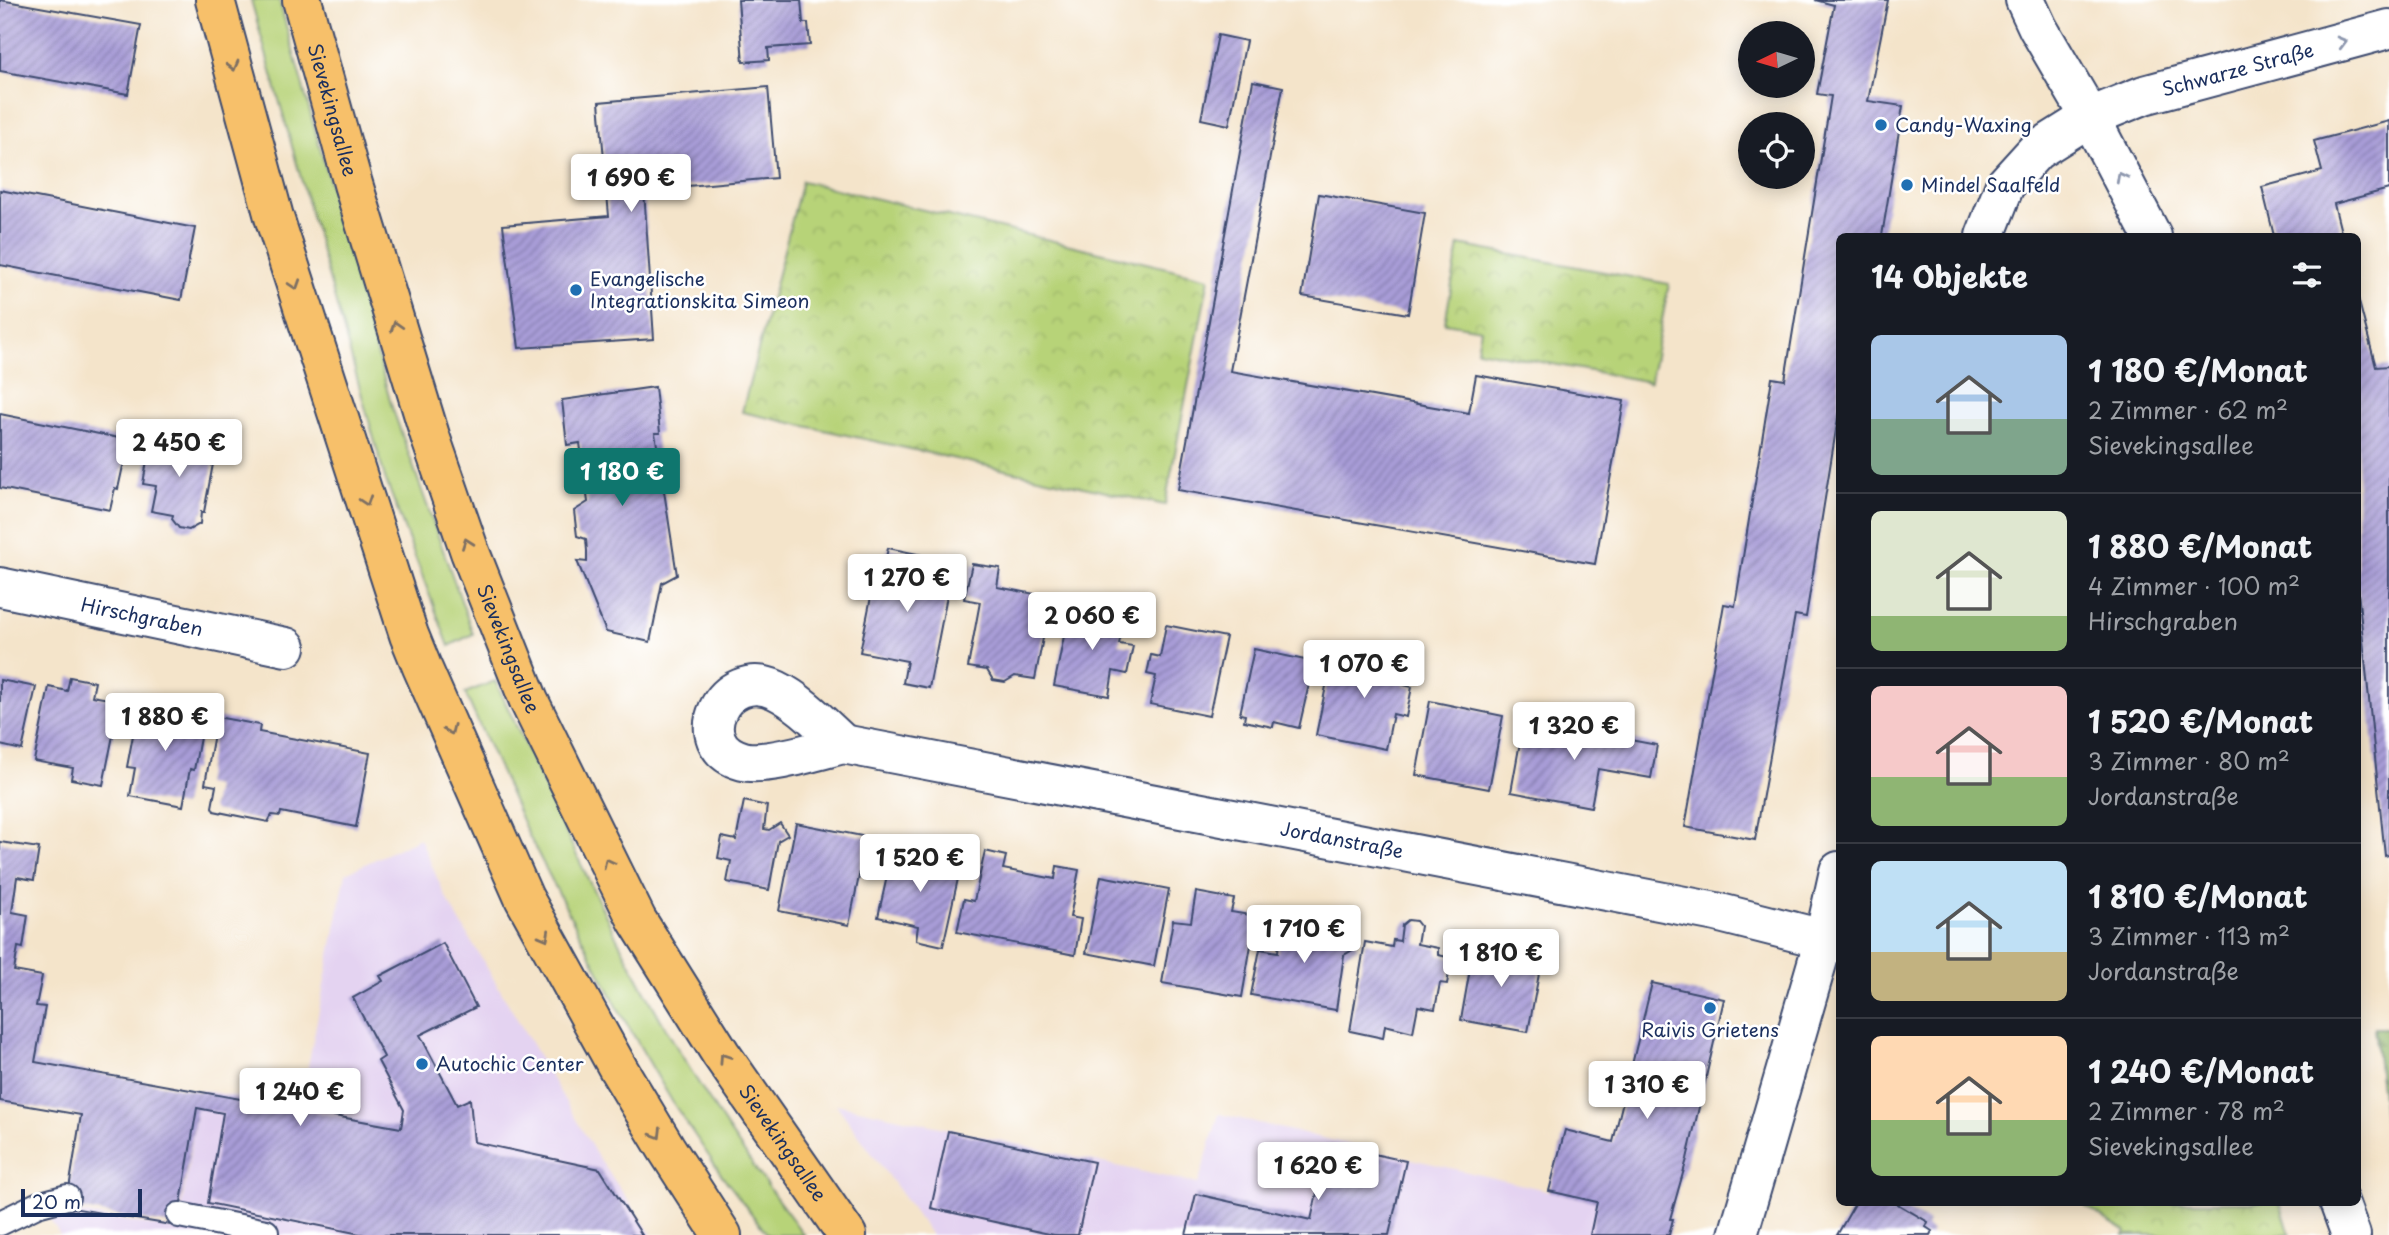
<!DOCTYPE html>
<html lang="de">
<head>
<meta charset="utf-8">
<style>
  body { margin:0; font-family:"Playpen Sans",sans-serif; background:#20242c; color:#f1f3f6; height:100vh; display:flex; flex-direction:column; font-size:26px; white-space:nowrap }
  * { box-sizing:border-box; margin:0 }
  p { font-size:23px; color:#9ea1a6 }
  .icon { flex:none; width:38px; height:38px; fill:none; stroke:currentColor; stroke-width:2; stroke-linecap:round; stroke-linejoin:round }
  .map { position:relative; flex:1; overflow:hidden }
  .side { position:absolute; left:1836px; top:233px; width:525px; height:973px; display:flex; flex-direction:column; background:#171b24; border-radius:10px; box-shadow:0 4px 18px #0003 }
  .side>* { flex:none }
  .needle { width:46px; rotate:265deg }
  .controls { position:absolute; left:1738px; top:21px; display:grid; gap:14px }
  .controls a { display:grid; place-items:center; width:77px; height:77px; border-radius:50%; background:#171b24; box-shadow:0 4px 18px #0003; font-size:35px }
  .scale { position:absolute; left:21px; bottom:18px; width:121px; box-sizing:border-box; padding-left:7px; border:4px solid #1b2f5e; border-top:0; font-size:19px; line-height:24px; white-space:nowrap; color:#1b2f5e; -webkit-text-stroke:5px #fff; paint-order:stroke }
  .price { position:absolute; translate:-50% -60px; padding:0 16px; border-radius:7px; background:#fff; color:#222; font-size:23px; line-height:46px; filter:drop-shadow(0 2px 4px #0008) }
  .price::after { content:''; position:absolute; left:50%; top:42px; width:21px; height:16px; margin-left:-10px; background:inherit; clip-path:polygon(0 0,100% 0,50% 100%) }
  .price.on { background:#0f766e; color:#fff }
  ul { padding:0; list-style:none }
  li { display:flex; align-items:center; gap:21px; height:175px; padding:0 35px }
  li+li { border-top:2px solid #363941 }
  li span { display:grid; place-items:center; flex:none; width:196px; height:140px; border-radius:10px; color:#555 }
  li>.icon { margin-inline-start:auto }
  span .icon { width:84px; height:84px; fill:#fffc; stroke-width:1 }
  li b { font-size:30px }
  h2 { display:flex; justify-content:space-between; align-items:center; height:84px; padding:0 35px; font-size:30px }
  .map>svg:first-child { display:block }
</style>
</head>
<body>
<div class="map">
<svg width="2389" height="1235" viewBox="0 0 2389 1235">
  <defs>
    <pattern id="forest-firs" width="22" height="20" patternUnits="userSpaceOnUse" patternTransform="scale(1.75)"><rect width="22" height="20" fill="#91b568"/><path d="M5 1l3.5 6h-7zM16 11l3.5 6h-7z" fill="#769459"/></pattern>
    <pattern id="park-crowns" width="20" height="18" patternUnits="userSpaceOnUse" patternTransform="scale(1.75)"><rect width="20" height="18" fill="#b7d378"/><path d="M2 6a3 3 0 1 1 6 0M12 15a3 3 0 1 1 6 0" fill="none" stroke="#9db56a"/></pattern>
    <pattern id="building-hatch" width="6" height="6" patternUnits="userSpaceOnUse" patternTransform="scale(1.75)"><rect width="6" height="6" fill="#a89cd7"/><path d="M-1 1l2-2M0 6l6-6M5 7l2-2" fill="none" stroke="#8880b2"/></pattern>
  </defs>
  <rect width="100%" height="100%" fill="#fff"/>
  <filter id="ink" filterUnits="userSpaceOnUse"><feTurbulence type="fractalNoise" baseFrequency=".0143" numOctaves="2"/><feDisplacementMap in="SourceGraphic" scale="14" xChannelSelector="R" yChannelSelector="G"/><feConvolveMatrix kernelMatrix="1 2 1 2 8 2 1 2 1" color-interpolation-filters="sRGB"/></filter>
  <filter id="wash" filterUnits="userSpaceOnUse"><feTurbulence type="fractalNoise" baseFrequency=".00686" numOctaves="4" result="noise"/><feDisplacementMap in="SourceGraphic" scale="28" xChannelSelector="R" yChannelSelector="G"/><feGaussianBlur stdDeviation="1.57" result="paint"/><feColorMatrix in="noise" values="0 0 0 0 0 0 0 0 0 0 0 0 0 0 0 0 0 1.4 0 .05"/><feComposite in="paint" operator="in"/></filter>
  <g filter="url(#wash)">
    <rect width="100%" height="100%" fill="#f4e4ca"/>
    <path fill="#e4d3f1" d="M420,838L445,896L598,1157L652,1235H60L41,1206L178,1230L200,1090L300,1107L346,873Z
      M836,1104L1198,1184L1219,1114L1597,1202L1590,1235H931Z"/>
    <path fill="#b7d378" stroke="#69816b" stroke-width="2" d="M251,0H279L391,404L473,634L449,646L385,478Z
      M495,681C537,768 576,858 620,944C672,1046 734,1144 804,1235H768L721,1174L673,1103L620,1012L529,836L465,693Z"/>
    <path fill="url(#forest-firs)" stroke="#567263" stroke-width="2" d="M2374,1028H2389V1159Z"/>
    <path fill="url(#park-crowns)" stroke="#69816b" stroke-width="2" d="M802,181L1209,278L1165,505L742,412Z
      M1459,245L1669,284L1650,382L1477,350L1481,329L1445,323Z
      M2086,1202H2280L2290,1235H2124L2126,1232L2085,1206Z"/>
    <g id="blocks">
      <path fill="url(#building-hatch)" d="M0,0L141,25L128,94L0,71Z
        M738,0H801L803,23H808L810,45L768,48L769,60L743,62Z
        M1815,0H1888L1868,101L1903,106L1882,236H1839V411L1806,617L1795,615L1755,840L1685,827L1724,604L1735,606L1772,378L1785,380L1831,96L1817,94L1834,5Z
        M1218,35L1246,41L1229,125L1201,119Z
        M1253,81L1283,87L1230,371L1469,413L1476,375L1624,401L1595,564L1178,490Z
        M768,87L776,178L644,190L654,339L519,348L503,225L609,216L599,102Z
        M2389,121V189L2334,204L2342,236H2274L2262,187L2322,171L2314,141Z
        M0,190L195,228L181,300L0,265Z
        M1319,194L1425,213L1408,314L1302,296Z
        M2358,298L2376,367L2389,366V855L2385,856L2357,581Z
        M655,387L660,433H655L677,575L662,583L650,642L606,632L577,561L587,562V551L586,539L577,536L574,511L588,502L580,443L567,445L562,400Z
        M0,414L124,439L121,456L125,457L118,489L115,488L110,510L0,488Z
        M151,436L216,448L204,512H201L200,524L189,530L179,528L172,519L173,515L151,511L156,486L143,484Z
        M888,548L937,558L933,577L950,580L929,688L903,683L907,661L860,652L877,567L884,568Z
        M972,564L1000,568L997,587L1051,597L1035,679L1015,676L1005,682L993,680L987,670L968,667L980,602L964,599Z
        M1070,606L1125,617L1119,644L1133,646L1127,674L1113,671L1109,696L1054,686Z
        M1166,625L1226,637L1209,716L1150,704L1156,676L1147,674L1151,655L1160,657Z
        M1254,649L1314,662L1299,728L1274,722L1273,727L1244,721L1245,715L1240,714Z
        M1363,652L1408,662L1404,685L1412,687L1406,717L1393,714L1386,749L1316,735L1331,662L1360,667Z
        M70,677L95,682L92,696L120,701L103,785L71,779L73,768L34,761L49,687L67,691Z
        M0,680L36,687L22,750L0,745Z
        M171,698L190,702L188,712L204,716L194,770L190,769L183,806L130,796L135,768L127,767L138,709L163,714L165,707L169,708Z
        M1430,701L1503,716L1489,789L1416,775Z
        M217,717L260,725L259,732L370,753L356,827L281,812L280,816L272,815L268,822L214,811L212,807L216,786L205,784Z
        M1524,720L1657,745L1651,778L1598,769L1591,807L1511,792Z
        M744,801L767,806L764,829L769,830L780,823L788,835L778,841L769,890L727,882L731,861L718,858L722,837L736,840Z
        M796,823L867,837L849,925L779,911Z
        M0,842L39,848L34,880L17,877L12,912L28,915L23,948L18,947L14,971L42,976L36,1006L45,1007L35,1062L401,1128L404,1110L378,1061L384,1057L353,998L383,981L380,976L443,943L476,1007L420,1035L457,1105L470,1099L474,1142L600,1169L642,1235H365L208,1203L223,1113L197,1108L177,1226L66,1207L81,1115L0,1101Z
        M893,849L961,865L943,946L916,940L918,926L878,917Z
        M985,851L1006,856L1003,869L1055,879L1057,866L1079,870L1070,917L1081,919L1075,955L957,932L964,899L974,901Z
        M1101,876L1169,889L1154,966L1086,953Z
        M1196,892L1234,899L1231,912L1256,916L1242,997L1162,983L1173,920L1191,922Z
        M1294,911L1318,916L1316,928L1323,929V933L1336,935L1345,928L1358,947L1344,955L1336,1010L1251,995L1260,949L1278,952L1282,921L1292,923Z
        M1408,920L1416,921L1420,926L1417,944L1438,948V955L1452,958L1447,984L1440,983L1435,1009L1418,1006L1413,1032L1385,1025L1383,1038L1350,1031L1365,942L1392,947L1393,940L1400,941L1402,925Z
        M1474,946L1542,958L1528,1032L1461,1020Z
        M1652,983L1724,999L1687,1159L1670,1219H1673L1669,1235H1590L1597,1202L1549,1191L1565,1130L1613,1142Z
        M948,1131L1094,1162L1078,1235H1054L931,1208Z
        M1328,1144L1406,1161L1389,1235H1186L1196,1194L1311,1220Z
        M1856,1202H1894L1928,1222L1926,1227L1932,1231L1930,1235H1837Z"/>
    </g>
  </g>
  <g filter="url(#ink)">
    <use href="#blocks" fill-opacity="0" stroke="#3c4a6e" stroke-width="2"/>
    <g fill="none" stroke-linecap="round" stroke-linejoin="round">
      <defs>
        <path id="service" d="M179,1215L266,1232
          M0,1223L37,1205L67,1197"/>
        <g id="minor">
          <path d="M2025,0L2038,28L2090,117L2152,236"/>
          <path id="s1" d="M1985,236L2005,185L2036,151L2090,117L2144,95L2389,29"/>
          <path id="s2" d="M0,587L286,647"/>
          <path id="s3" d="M843,744C823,726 801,702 776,690C723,665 685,745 743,761C766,767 819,750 843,744L1716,912L1839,943"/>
          <path d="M2339,1202L2351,1235"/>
          <path d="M1738,1235L1824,939L1839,871"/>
        </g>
        <g id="primary">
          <path d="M215,0L274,217L409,635L422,667L524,898L619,1070L666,1148L722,1235"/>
          <path id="s4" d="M302,0L353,184L431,439L470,552L529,701L637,920L721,1054L847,1235"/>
        </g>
      </defs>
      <use href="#service" stroke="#3c4a6e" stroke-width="28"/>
      <use href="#minor" stroke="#3c4a6e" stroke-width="42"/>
      <use href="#primary" stroke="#3c4a6e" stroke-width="42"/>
      <use href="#service" stroke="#fff" stroke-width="24"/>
      <use href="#minor" stroke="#fff" stroke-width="38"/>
      <use href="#primary" stroke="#f7c06b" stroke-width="38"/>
    </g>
    <defs><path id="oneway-chevron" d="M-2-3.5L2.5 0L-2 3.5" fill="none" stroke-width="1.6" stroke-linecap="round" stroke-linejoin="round" transform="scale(1.75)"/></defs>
    <g stroke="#8d97ae">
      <use href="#oneway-chevron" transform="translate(2342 42) rotate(-15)"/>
      <use href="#oneway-chevron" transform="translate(2121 177) rotate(-118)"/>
    </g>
    <g stroke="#7e7064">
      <use href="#oneway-chevron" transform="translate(233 66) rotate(75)"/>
      <use href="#oneway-chevron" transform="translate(295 285) rotate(72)"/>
      <use href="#oneway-chevron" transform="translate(396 326) rotate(-107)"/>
      <use href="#oneway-chevron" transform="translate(366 501) rotate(72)"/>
      <use href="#oneway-chevron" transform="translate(467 543) rotate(-110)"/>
      <use href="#oneway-chevron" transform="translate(450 730) rotate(66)"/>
      <use href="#oneway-chevron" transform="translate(608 863) rotate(-117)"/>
      <use href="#oneway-chevron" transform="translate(545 936) rotate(61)"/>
      <use href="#oneway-chevron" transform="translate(724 1058) rotate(-124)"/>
      <use href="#oneway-chevron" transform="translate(657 1134) rotate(59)"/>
    </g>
  </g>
  <g fill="#1f6fb2" stroke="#fff" stroke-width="2.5">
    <circle cx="1881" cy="125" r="7"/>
    <circle cx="1907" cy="185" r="7"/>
    <circle cx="576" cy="290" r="7"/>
    <circle cx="1710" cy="1008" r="7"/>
    <circle cx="422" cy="1064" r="7"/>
  </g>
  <g text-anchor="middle" stroke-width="5" stroke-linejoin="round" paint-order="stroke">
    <g font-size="19" fill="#1b2f5e" stroke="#fff">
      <text dy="7" stroke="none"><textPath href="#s1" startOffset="320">Schwarze Straße</textPath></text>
      <text dy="7" stroke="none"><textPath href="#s4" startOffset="114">Sievekingsallee</textPath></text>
      <text dy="7" stroke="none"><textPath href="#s2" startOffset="145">Hirschgraben</textPath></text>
      <text dy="7" stroke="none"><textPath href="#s4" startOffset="681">Sievekingsallee</textPath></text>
      <text dy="7" stroke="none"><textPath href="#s3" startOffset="831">Jordanstraße</textPath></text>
      <text dy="7" stroke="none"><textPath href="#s4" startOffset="1248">Sievekingsallee</textPath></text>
    </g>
    <g font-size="19" fill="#1b2f5e" stroke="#fff" text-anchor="start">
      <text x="1895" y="132">Candy-Waxing</text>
      <text x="1921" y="192">Mindel Saalfeld</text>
      <text x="590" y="286">Evangelische<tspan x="590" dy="22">Integrationskita Simeon</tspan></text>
      <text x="1710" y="1037" text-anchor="middle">Raivis Grietens</text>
      <text x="436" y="1071">Autochic Center</text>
    </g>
  </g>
</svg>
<div class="controls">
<a><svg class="needle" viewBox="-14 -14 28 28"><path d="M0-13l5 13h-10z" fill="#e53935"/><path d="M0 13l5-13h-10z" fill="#9ea1a6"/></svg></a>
<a><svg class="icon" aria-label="locate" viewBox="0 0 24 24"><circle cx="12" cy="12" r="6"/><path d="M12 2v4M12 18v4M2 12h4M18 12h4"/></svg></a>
</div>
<div class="scale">20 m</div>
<b class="price" style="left:631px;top:214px">1 690 €</b>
<b class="price" style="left:179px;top:479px">2 450 €</b>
<b class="price on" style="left:622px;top:508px">1 180 €</b>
<b class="price" style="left:907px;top:614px">1 270 €</b>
<b class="price" style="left:1092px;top:652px">2 060 €</b>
<b class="price" style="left:1364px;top:700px">1 070 €</b>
<b class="price" style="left:165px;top:753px">1 880 €</b>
<b class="price" style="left:1574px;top:762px">1 320 €</b>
<b class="price" style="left:920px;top:894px">1 520 €</b>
<b class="price" style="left:1304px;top:965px">1 710 €</b>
<b class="price" style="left:1501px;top:989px">1 810 €</b>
<b class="price" style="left:1647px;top:1121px">1 310 €</b>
<b class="price" style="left:300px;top:1128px">1 240 €</b>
<b class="price" style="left:1318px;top:1202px">1 620 €</b>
<section class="side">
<h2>14 Objekte<svg class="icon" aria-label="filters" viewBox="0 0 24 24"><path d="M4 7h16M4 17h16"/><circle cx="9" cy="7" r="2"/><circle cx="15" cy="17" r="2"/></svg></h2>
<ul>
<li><span style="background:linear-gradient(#a9c7e8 60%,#7fa58c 0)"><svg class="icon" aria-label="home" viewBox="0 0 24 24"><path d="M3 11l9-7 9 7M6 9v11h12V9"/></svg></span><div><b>1 180 €/Monat</b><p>2 Zimmer · 62 m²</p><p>Sievekingsallee</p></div></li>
<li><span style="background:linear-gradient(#dfe7d0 75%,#8fb573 0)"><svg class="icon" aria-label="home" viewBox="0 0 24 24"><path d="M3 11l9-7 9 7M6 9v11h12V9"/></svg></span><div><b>1 880 €/Monat</b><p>4 Zimmer · 100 m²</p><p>Hirschgraben</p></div></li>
<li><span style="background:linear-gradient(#f6c9c9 65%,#8fb573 0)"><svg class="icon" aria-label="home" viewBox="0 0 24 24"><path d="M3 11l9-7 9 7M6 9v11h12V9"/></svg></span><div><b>1 520 €/Monat</b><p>3 Zimmer · 80 m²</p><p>Jordanstraße</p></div></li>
<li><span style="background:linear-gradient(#bfe0f5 65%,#c2b280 0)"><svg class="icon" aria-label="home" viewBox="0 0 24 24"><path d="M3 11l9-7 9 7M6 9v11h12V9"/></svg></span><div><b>1 810 €/Monat</b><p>3 Zimmer · 113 m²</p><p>Jordanstraße</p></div></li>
<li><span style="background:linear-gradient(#ffd9b3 60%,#8fb573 0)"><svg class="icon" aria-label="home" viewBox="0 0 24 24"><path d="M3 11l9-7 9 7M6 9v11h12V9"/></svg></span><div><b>1 240 €/Monat</b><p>2 Zimmer · 78 m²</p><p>Sievekingsallee</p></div></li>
</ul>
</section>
</div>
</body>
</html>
